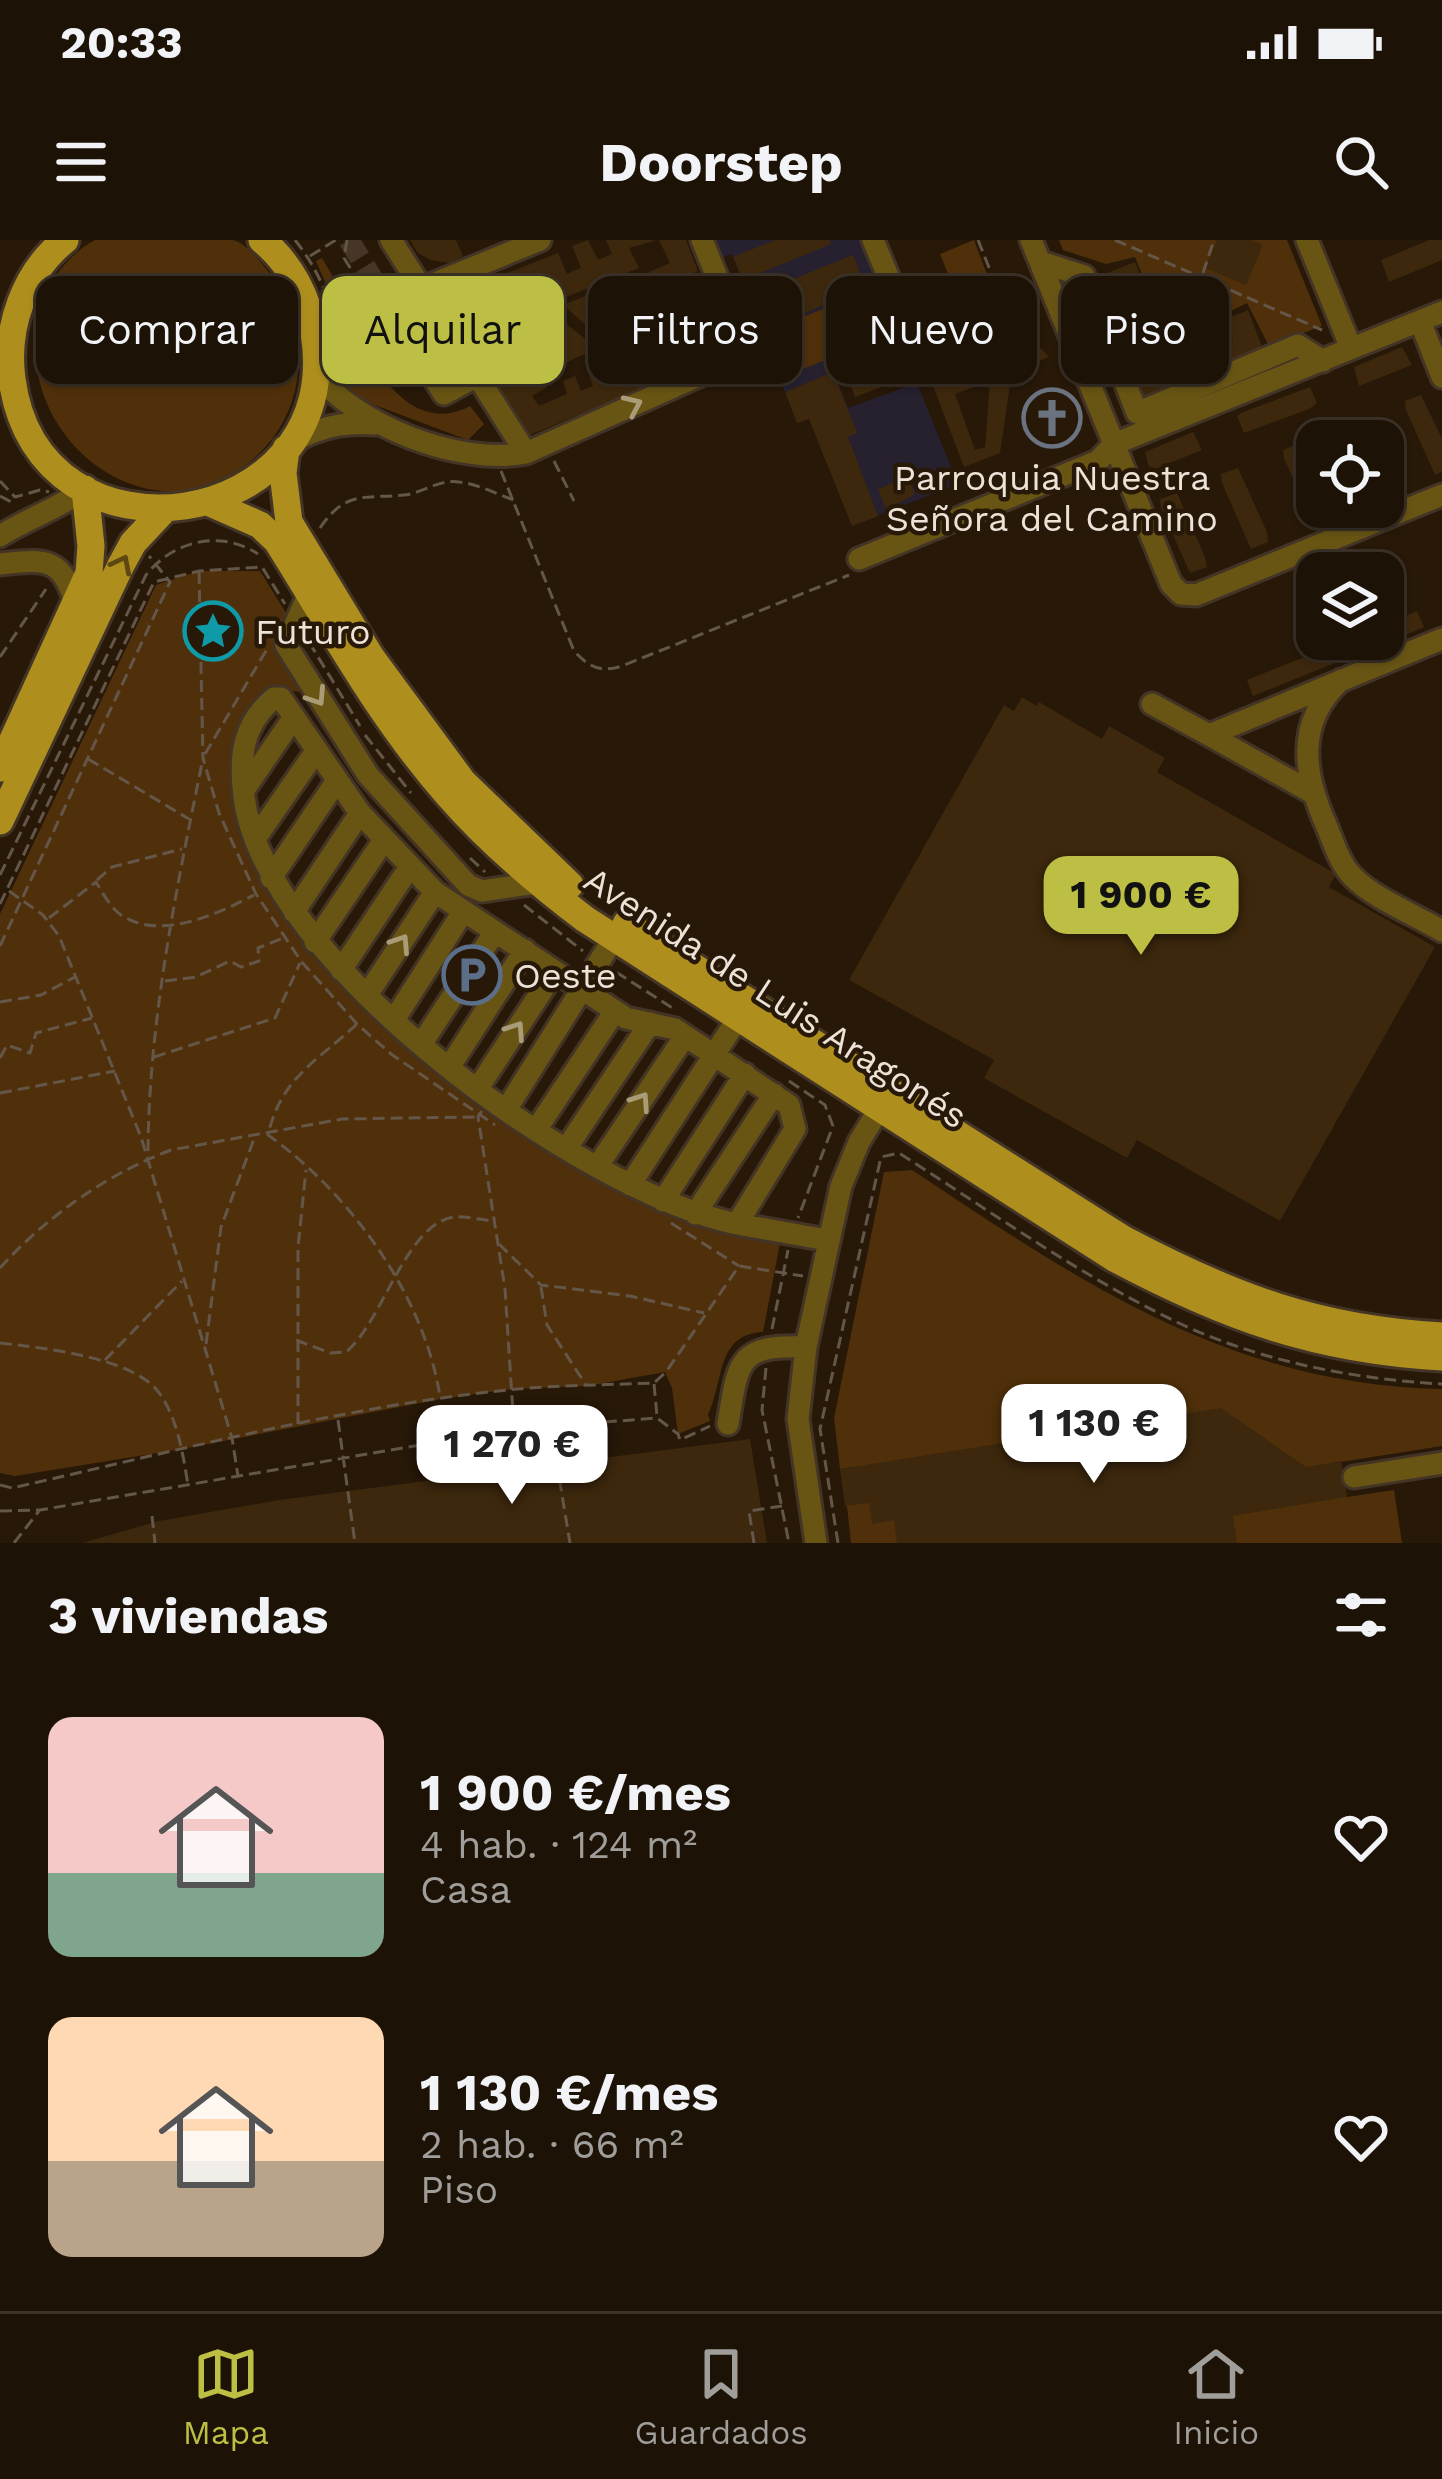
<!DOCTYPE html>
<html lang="es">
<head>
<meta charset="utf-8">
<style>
  body { margin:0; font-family:"Work Sans",sans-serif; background:#2a2014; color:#f1f3f6; height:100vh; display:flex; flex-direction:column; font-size:45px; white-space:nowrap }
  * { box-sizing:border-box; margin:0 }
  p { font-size:39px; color:#a09e9b }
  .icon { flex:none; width:66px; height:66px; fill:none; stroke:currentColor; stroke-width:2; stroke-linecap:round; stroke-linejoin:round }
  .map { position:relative; height:1303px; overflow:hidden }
  .sheet { display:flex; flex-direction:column; background:#1d1206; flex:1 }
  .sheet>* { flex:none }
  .guide { position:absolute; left:36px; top:36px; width:1371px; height:108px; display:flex; gap:24px }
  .tools { position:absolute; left:1296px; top:180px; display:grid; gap:24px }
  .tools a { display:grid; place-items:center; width:108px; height:108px; border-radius:24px; background:#1d1206; box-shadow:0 3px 9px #0004,0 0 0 3px #3b3228; font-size:60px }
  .price { position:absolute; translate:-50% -102px; padding:0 27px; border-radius:24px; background:#fff; color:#222; font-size:39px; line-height:78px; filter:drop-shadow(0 3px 6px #0008) }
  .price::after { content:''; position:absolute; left:50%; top:72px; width:36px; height:27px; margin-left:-18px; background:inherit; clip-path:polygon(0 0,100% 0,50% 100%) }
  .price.active { background:#bcbf44; color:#111 }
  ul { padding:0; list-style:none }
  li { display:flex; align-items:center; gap:36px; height:300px; padding:0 48px }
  li span { display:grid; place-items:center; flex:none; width:336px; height:240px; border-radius:24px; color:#555 }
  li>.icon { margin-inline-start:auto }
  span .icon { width:144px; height:144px; fill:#fffc; stroke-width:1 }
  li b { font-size:51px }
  h2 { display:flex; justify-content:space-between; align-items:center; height:144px; padding:0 48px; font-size:51px }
  .tag { padding:0 42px; border-radius:24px; background:#1d1206; box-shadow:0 3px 9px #0004,0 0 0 3px #3b3228; font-size:42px; line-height:108px }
  .tag.active { background:#bcbf44; color:#111 }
  .status { display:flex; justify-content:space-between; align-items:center; height:84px; padding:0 60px; background:#1d1206; direction:ltr }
  .status svg { height:33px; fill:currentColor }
  header { display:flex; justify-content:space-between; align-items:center; height:156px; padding:0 48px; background:#1d1206; font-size:54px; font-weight:700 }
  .menu { display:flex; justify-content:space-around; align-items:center; height:168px; border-top:3px solid #3b3228; background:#1d1206; font-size:33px; color:#a09e9b }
  .menu a { display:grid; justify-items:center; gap:6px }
  .menu .active { color:#bcbf44 }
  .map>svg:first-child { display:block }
</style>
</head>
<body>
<div class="status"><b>20:33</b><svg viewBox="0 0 49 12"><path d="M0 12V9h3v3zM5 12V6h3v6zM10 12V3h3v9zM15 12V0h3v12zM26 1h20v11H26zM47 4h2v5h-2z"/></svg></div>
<header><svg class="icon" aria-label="menu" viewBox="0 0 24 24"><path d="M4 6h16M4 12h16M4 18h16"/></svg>Doorstep<svg class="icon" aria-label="search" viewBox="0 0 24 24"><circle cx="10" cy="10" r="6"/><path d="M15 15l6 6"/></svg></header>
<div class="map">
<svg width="1442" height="1303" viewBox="0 0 1442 1303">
  <rect width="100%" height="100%" fill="#271808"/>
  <path fill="#26202f" d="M716,0H861L903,104L834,133L848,168L917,143L958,244L852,286L809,179L797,183L732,14L723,17Z"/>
  <path fill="#50300a" d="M95,0C129,0 162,0 196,0C207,0 222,0 233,0C247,4 258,19 267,30C305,77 311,149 272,199C173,323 0,206 41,60C52,37 72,12 95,0Z
    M974,0L991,45L958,59L940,14Z
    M1059,0H1287L1322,86L1269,106L1247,63L1169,101L1135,17L1106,24L1063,10Z
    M322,18L369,98L362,105C383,144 420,193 470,166L484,184L468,200L356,158L343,139L340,76L316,21Z
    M994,52L1012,97L979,111L961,65Z
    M833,65L851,110L782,137L765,92Z
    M199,331H260L291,381L281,408L302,452L269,449L240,486L234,519L237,573L265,646L391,790L699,983L780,1003L763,1092C716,1094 724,1141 708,1175L710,1181L678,1194L672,1148L665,1132L587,1146L511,1149L441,1159L182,1209L15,1236L0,1233V674L156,345Z
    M912,930C1082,1043 1229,1144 1442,1149V1206L1341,1222L1347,1257L1394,1250L1402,1303H851L843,1230L877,1224L840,1229L834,1178L884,932Z"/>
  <path fill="#3d280d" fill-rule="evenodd" d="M410,0H456L463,16L449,23L430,20L417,12Z
    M588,0L598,20L612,14L606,0H657L629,8L639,28L556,61L549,41L533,48L542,69L523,77L515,57L482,69L526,144L539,136L547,147L532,156L539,166L567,154L563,141L575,136L581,151L593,146L587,130L601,124L606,137L695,101L685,74L689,72L686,66L666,74L649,32L670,23L659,0H686L698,31L678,40L684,53L702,45L726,105L724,114L530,195L460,82L458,64L467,49L558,13L567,34L573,31L581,28L572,6Z
    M775,0H830L831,4L743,40L733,17Z
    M1217,0H1252L1263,5L1246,45L1205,28Z
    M1429,0H1442V20L1389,42L1381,20Z
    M853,15L890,107L858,120L834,61L767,88L754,55Z
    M1135,22L1144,45L1126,52L1156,128L1233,97L1226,79L1248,70L1264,112L1141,161L1092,39Z
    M641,34L654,66L593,91L563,65Z
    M551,72L597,108L565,123L525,90Z
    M1036,103L1049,117L1006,134L1007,140L1011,138L1000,213L964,227L927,130L855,157L848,138L897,120L899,125L933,112L935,118L941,116L938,107L946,104L957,133ZM990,141L985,207L975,210L955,154Z
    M1402,107L1412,125L1359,146L1354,127Z
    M833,132L857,193L848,197L878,276L852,286L809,179L797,183L785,152Z
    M1310,147L1317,163L1309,169L1244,193L1237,176L1243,172Z
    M1024 180a28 28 0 1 1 56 0a28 28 0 1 1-56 0Z
    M1421,155L1442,199V232L1435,235L1406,170L1405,161Z
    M1360,180L1371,201H1347L1344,186Z
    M1193,192L1202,210L1150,231L1145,212Z
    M1300,203L1313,231L1317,267H1325L1330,277L1313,284L1284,218L1283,210Z
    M1238,228L1267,292L1268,302L1251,309L1222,243L1221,234Z
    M907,237L915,254L886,270L878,249Z
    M1177,253L1205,317L1207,327L1190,333L1161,268L1160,259Z
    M1417,371L1424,387L1403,396L1396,380Z
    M1383,386L1388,399H1394L1253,456L1247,440L1350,399H1383Z
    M1022,457L1037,466L1039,462L1102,499L1109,486L1165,518L1157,532L1336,634L1329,647L1435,707L1280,981L1137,900L1127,918L984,838L994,820L849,740L1004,465L1014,471Z
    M1221,1168L1306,1227L1341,1221L1347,1257L1233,1276L1237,1303H897L894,1280L872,1284L869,1263L845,1266L840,1229Z
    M750,1199L767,1303H82L159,1281L279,1260Z"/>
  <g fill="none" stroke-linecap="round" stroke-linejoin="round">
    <path stroke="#453627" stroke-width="21" stroke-dasharray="21 10" stroke-linecap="butt" d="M349,0L412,104"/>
    <defs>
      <path id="minor" d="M391,0L526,213
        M873,0L915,101
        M1031,0L1171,344L1181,354L1196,355L1442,255
        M1307,0L1351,108
        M1041,22L1084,36L1137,173L1298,105L1323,121
        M423,48L540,0
        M1420,81L1442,137
        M412,104L444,154L477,136
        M315,132C356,186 460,226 526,213L748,114L702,0
        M290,203C320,187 341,182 375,184
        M0,296C28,278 58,269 85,249
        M859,319L1098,221L1114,204L1442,72
        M0,324C49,319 61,317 77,367
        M309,353L286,405L368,535L468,645L482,651L537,643
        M1341,440C1294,483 1304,536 1327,587C1334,604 1340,624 1353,637C1376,660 1414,674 1442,691
        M1152,464L1209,495L1442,399
        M1209,495L1311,552
        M244,550L294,477
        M255,599L316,511
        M271,638L336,542
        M294,672L360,573
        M315,702L384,600
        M341,730L409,628
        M367,755L435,652
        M394,780L463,672
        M422,803L495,692
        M450,826L525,710
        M478,848L555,731
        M506,870L614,698
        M536,890L615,771
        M566,909L650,783
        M597,927L685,796
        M630,945L738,778
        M663,961L745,834
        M695,974L774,854
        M737,984C581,952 265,723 244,557C239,517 242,485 274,458H281L360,573L435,652L626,778L675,789L789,865L795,889L737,984L827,1000
        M728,1184C738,1122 737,1104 806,1107
        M1354,1237L1442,1223
        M816,1303L798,1179L806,1107L841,946L859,902L887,856"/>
      <path id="major" d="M65,0C24,33 5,88 12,139C38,339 347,293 314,93C308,57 290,23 262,0
        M286,209L283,233L289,282L371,417L463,542L570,645
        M210,263L260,285L277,301C331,387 380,478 448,555C489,602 536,642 585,679L1114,1018C1225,1077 1315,1110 1442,1117
        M0,528L89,333L91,306L85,249
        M0,581L120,327L133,303L163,271
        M626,684L1123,999C1233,1057 1317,1089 1442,1096"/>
    </defs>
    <use href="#minor" stroke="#433425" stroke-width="27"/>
    <use href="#major" stroke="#433425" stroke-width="33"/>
    <path stroke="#645648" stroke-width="3" stroke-dasharray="12 6" stroke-linecap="butt" d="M295,0C326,39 339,82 339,132
      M347,0L344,18L394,97
      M978,0L1019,102
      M1115,0L1322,90
      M310,16L336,0
      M1203,33L1214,0
      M395,113L380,122L393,144L410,134
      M554,221L574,261
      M501,231L574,411C589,427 600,433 622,426L849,335
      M0,241L15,257L40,250L49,252
      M0,256L15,264
      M320,288C346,250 363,259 404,255C423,253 439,239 459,242C478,244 496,254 514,260
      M199,332L203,518L219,573L256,654L301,721L357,784L391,814L495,885
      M309,402L360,486
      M0,417L46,349
      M365,495L411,553
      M205,514L267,409
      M88,519L189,579
      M470,618L485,632
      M0,635L146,335C173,301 220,289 258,314
      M97,640L112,627L182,609
      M9,651L43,675L59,696L141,897L232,1198L238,1236
      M0,664L154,342L199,331L262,327L285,364
      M524,665L583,711
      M49,678L96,642C104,655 112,671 126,678C165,699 219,673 254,655
      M0,706L170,342L149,316
      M616,732L674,769
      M165,741L196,737L230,721L241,727L259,721L258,708L283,698
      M0,762L41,755L75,737
      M357,784C316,822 281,838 268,895C350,953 425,1057 440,1157
      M154,817L275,778L300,723
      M0,818L7,805L30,813L36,793L92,778
      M789,841L825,865L833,886L798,978
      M0,853L115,831
      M482,871L478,877L505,1049L514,1189L555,1213L570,1303
      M148,911C149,780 176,651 202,523
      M671,983L739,1026
      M499,1004L541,1045L630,1056L704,1073
      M0,1028C46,977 107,934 171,910L342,879L476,877
      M541,1047L547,1085L586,1145
      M772,1089L788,1010
      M296,1100L330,1113L346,1112C383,1082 406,982 455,977C467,976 481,980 493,981
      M0,1103C42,1108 135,1117 160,1154C178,1180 183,1215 188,1245
      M206,1104L221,987L254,899
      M105,1120L182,1041
      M766,1128L762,1170L789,1303
      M654,1144L657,1176
      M338,1180L355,1303
      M298,1184V1007L306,930
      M0,1245L12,1248C176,1211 341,1167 507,1150C556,1145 606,1145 654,1143L666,1132L739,1026L803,1036
      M0,1271L40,1270L514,1189L657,1178L678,1194L680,1200L710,1186
      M152,1276L155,1303
      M14,1303L39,1271
      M754,1303L749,1271L782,1266
      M838,1303L820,1189L881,917L899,913C992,972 1083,1038 1183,1085C1264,1122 1354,1139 1442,1144"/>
    <use href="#minor" stroke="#685514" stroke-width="21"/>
    <use href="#major" stroke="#ae8f1e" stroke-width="27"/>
  </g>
  <defs><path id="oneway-chevron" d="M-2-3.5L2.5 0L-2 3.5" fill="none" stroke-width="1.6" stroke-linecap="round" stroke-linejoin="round" transform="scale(3)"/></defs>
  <g stroke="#aa9c76">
    <use href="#oneway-chevron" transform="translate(633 165) rotate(-24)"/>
    <use href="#oneway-chevron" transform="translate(317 457) rotate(57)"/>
    <use href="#oneway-chevron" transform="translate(401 703) rotate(-57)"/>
    <use href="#oneway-chevron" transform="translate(516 790) rotate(-56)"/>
    <use href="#oneway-chevron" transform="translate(641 861) rotate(-56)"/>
  </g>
  <use stroke="#5d4811" href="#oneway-chevron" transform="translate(122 324) rotate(-63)"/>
  <defs>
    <symbol id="church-ring" viewBox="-11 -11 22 22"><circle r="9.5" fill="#271808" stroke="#6b7280" stroke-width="1.5"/><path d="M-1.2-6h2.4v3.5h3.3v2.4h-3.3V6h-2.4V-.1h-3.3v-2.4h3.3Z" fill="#6b7280"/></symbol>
    <symbol id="sight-ring" viewBox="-11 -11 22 22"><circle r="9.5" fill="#271808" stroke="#0f9aa8" stroke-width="1.5"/><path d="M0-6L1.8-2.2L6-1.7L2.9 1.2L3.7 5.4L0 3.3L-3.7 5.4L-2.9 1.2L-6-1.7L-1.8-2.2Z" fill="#0f9aa8"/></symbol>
    <symbol id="parking-ring" viewBox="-11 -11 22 22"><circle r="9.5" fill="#271808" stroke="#5c6f8a" stroke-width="1.5"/><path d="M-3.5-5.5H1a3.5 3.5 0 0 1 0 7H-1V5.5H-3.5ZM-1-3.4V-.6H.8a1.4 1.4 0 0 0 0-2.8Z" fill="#5c6f8a"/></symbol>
  </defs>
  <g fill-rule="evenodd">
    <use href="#church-ring" x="1019" y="145" width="66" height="66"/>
    <use href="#sight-ring" x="180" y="358" width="66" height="66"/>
    <use href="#parking-ring" x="439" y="702" width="66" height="66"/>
  </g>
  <g text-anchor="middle" stroke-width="9" stroke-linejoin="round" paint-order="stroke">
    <g font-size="36" fill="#ede2d8" stroke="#271808" text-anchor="start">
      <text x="1052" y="250" text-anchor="middle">Parroquia Nuestra<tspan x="1052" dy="41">Señora del Camino</tspan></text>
      <text x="255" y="404">Futuro</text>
      <text x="514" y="748">Oeste</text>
    </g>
    <g font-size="36" fill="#ede2d8" stroke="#271808">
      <text transform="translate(776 757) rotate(33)" y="13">Avenida de Luis Aragonés</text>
    </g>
  </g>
</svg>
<div class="tools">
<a><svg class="icon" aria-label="locate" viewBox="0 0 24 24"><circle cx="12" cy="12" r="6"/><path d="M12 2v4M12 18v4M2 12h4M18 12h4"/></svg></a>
<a><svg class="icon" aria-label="layers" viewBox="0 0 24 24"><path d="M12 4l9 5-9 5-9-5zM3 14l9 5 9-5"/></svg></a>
</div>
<b class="price active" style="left:1141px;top:718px">1 900 €</b>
<b class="price" style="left:1094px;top:1246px">1 130 €</b>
<b class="price" style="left:512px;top:1267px">1 270 €</b>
<div class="guide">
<a class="tag">Comprar</a>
<a class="tag active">Alquilar</a>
<a class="tag">Filtros</a>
<a class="tag">Nuevo</a>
<a class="tag">Piso</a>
</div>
</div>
<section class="sheet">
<h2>3 viviendas<svg class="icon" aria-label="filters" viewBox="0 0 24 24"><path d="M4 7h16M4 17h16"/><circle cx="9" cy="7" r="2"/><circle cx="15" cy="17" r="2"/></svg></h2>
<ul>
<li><span style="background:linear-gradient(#f6c9c9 65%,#7fa58c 0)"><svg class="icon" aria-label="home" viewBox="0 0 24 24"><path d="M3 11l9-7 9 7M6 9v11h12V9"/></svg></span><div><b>1 900 €/mes</b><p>4 hab. · 124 m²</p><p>Casa</p></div><svg class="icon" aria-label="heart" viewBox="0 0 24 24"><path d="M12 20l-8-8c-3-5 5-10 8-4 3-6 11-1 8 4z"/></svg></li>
<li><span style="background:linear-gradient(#ffd9b3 60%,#b9a48a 0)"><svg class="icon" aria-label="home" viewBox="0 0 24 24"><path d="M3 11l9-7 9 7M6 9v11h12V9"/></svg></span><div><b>1 130 €/mes</b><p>2 hab. · 66 m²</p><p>Piso</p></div><svg class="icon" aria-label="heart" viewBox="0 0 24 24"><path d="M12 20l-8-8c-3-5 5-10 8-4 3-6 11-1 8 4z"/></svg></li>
</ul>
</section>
<nav class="menu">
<a class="active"><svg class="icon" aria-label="map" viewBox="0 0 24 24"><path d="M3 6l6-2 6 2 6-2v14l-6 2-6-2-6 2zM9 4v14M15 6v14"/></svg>Mapa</a>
<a><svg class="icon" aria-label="saved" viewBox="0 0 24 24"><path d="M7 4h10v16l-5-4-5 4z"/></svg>Guardados</a>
<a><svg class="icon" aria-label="home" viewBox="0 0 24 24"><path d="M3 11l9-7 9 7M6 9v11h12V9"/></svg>Inicio</a>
</nav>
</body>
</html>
